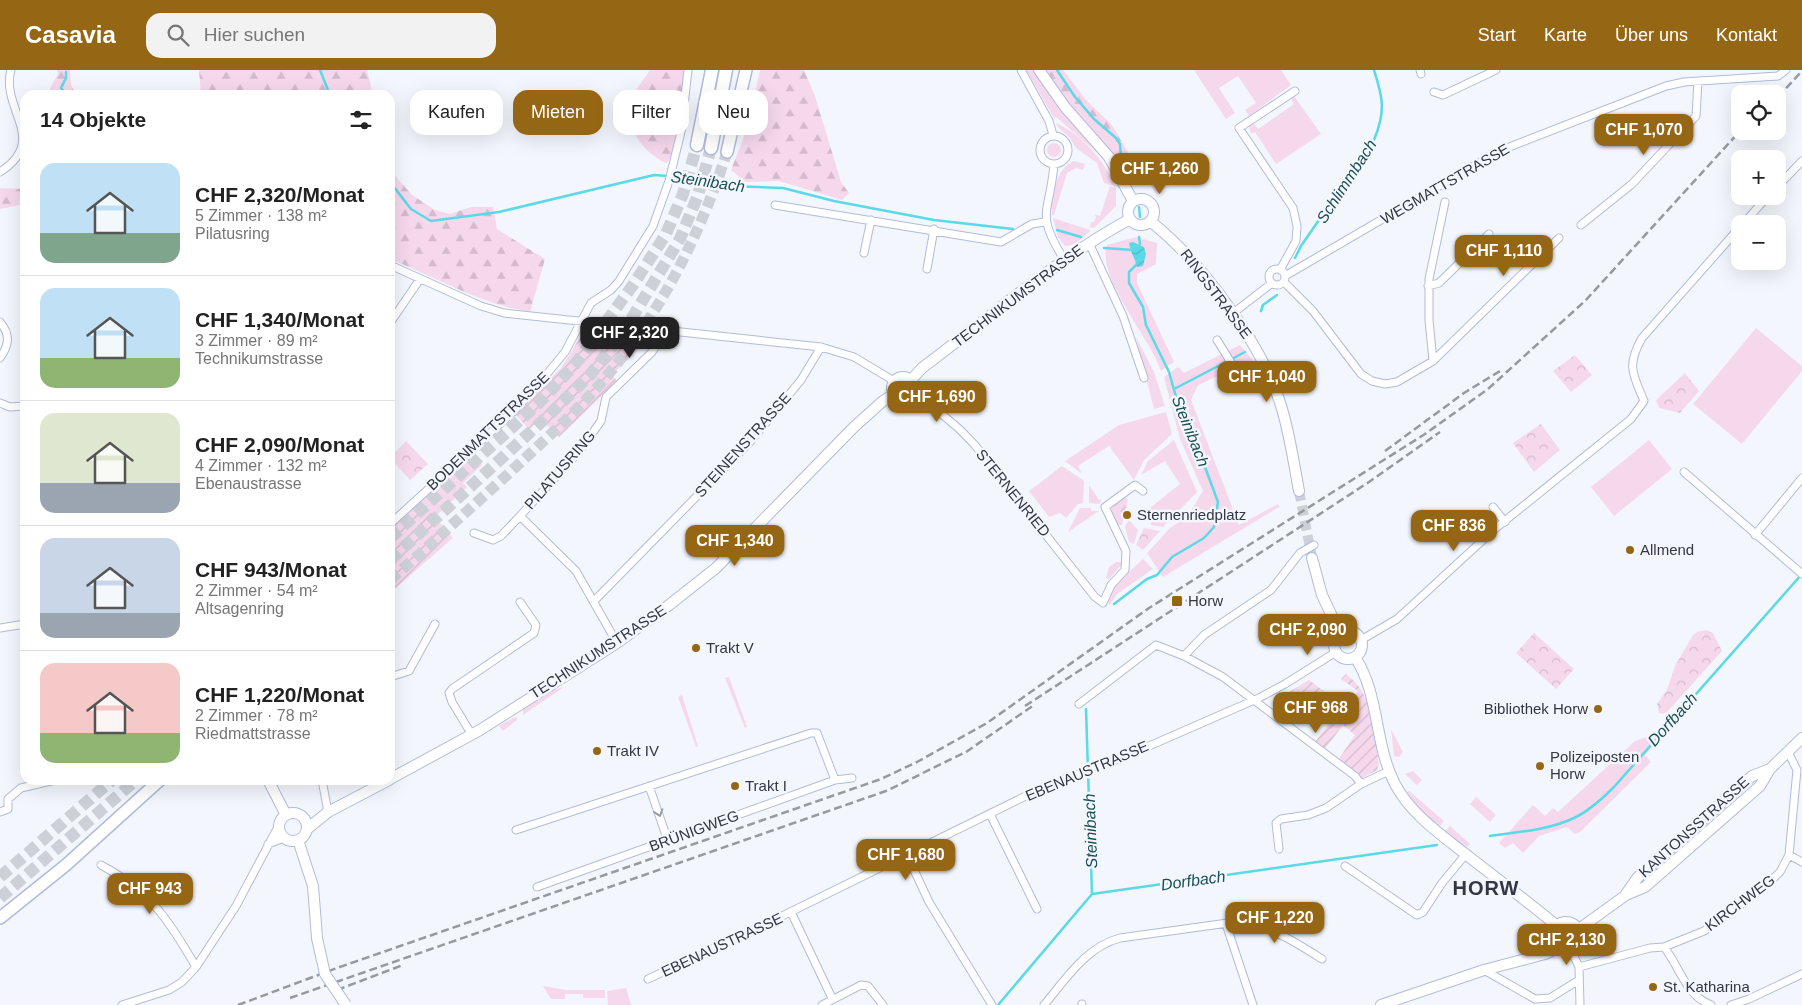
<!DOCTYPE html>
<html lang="de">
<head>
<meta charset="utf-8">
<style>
  body { margin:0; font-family:Arial,sans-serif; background:#f2f2f2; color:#222; height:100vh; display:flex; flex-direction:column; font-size:19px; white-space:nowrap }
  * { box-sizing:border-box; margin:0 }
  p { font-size:16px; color:#767676 }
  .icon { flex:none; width:28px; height:28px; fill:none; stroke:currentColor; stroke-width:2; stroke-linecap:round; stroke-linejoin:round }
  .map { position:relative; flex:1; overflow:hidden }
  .drawer { position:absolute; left:20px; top:20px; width:375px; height:695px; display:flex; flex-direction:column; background:#fff; border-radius:15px; box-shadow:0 5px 20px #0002 }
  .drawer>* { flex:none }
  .banner { position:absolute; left:410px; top:20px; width:475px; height:45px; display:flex; gap:10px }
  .fabs { position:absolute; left:1731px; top:15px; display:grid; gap:10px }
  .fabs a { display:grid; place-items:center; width:55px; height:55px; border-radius:10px; background:#fff; box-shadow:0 5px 20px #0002; font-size:25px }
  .price { position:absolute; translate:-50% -42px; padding:0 11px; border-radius:10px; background:#956715; color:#fff; font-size:16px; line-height:32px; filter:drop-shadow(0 1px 2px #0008) }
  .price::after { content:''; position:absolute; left:50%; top:30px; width:15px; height:11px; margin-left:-8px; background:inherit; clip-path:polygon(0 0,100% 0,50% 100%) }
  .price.selected { background:#222; color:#fff }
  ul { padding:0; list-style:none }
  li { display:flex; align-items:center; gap:15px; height:125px; padding:0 20px }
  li+li { border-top:1px solid #e0e0e0 }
  li span { display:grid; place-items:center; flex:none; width:140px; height:100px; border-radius:15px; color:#555 }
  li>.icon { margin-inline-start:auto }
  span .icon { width:60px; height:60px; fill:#fffc; stroke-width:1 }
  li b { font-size:21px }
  h2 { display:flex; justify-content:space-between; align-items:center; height:60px; padding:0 20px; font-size:21px }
  .tag { padding:0 18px; border-radius:15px; background:#fff; box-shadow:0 5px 20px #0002; font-size:18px; line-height:45px }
  .tag.selected { background:#956715; color:#fff }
  header { display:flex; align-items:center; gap:30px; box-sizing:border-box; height:70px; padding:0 25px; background:#956715; color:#fff }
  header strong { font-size:24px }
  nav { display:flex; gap:28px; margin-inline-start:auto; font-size:18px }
  .search { width:350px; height:45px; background:#f2f2f2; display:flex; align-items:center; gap:12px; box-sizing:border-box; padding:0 18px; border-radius:15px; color:#767676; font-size:19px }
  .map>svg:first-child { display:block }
</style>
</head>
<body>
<header>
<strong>Casavia</strong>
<div class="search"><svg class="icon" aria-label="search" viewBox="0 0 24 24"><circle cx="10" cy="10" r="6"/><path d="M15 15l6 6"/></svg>Hier suchen</div>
<nav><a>Start</a><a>Karte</a><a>Über uns</a><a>Kontakt</a></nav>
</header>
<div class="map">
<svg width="1802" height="935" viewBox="0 0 1802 935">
  <defs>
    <pattern id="forest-firs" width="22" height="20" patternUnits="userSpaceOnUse" patternTransform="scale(1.25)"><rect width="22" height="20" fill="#f6d8ed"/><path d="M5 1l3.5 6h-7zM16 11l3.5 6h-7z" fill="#d3bacc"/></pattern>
    <pattern id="park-crowns" width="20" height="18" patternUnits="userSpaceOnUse" patternTransform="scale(1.25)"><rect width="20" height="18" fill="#f6d8ed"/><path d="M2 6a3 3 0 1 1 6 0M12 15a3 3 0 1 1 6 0" fill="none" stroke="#d3bacc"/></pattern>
    <pattern id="garden-furrows" width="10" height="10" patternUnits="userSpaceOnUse" patternTransform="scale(1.25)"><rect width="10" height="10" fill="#f6d8ed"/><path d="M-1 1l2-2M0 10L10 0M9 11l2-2" fill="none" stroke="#d3bacc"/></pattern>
    <pattern id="water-waves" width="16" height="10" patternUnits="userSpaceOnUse" patternTransform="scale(1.25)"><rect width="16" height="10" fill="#5ad9e6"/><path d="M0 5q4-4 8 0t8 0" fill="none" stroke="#4fbbc6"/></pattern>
  </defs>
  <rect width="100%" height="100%" fill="#f3f6fc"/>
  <path fill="#f6d8ed" d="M1026,0H1033L1059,39L1106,90L1120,116L1101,86L1056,47L1054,48Z
    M1194,0H1281L1291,15L1249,46L1245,40L1256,33L1238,6L1219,18L1235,43L1226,49Z
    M1294,26L1321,64L1276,94L1255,62L1251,64L1249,56L1253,53L1258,59L1294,34L1290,27Z
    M1056,53C1081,64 1105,91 1115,116L1104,113L1097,93L1076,78L1070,68L1058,57Z
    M1047 80a7 7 0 1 1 14 0a7 7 0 1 1-14 0Z
    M1074,91L1085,94L1083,100L1076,98L1067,103L1054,145H1052V139L1050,138C1053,121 1057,98 1074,91Z
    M1148,98L1164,119L1157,124L1146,109Z
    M1110,116L1116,118V136L1094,158L1090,157L1091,152H1094L1096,147L1094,144L1100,146Z
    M1053,148L1090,160V161L1074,175L1065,176L1058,167Z
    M1136,167L1157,173L1156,194L1137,204V213L1174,292L1161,301C1152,270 1096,208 1107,175Z
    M1756,258L1802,296V301L1742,374L1693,334Z
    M1136,267L1154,302L1165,336L1154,339Z
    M1240,275L1253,290L1198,315L1191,330L1239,455L1278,434L1279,437L1163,507L1147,483L1170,458L1187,447L1203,421L1180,369L1164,307L1178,297L1184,303Z
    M1166,342L1172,364L1144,390L1134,410L1109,376L1078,396L1082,404L1065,391L1119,355Z
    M1174,370L1197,422L1163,457L1151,455L1150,438L1180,414L1165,391L1141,405L1148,391Z
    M1649,370L1672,399L1614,446L1591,417Z
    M471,383L482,395L463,413L467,417L435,447L421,430Z
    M1062,396L1084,411L1083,433L1078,434L1066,448L1060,443L1049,447L1029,421Z
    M1089,415L1099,430L1101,429L1100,434L1089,433Z
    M1113,434L1124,445L1122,455H1117L1111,438Z
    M1080,438H1091V441H1099L1068,462Z
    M1129,450L1138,460L1134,474L1129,472L1125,456Z
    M1143,489L1153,499L1117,524L1110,535L1107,532L1114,516Z
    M1116,492H1121L1122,494L1109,509L1106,508L1109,497Z
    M729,607L747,657L745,658L725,608Z
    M564,617L523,645V638L550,621Z
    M682,625L698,676L696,677L678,627Z
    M515,647L518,649L503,661L499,656Z
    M1391,659L1403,682L1399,687L1394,686Z
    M1649,666L1655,673L1645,685L1651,692L1580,762L1575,764L1567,757L1539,766L1523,783L1513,773L1505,778L1499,773L1533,735L1545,746L1553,738L1558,742L1635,671Z
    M1413,701L1422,710L1417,715L1405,704Z
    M1409,721L1444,751L1440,756L1423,743L1407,722Z
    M1476,727L1496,745L1490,752L1470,734Z
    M1450,756L1470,774L1467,777L1445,761Z
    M543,916L566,920H605V928H583V924H565V929H551Z
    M626,918L631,935H608L607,921Z"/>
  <path fill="url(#forest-firs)" d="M57,0H70L71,15L76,25H53L50,18L58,4Z
    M199,0H367L373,25H201Z
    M650,0H683L685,7C682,24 680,85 666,93C641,81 632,63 625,36Z
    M760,0H804L815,26L841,112L849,123L842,130L779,111L746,112L731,100L747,59Z
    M1046,0H1063L1087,31L1112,55L1129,84L1125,89L1117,88L1070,35Z
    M390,100L412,125L435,140L450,144L471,137H493L497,159L545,189L530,242C477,233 441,209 392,190L390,186Z
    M0,118L25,119V134L0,139Z"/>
  <path fill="url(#park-crowns)" d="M1575,285L1592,305L1571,322L1553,301Z
    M1685,303L1699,321L1680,343L1659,338L1656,330Z
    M1541,354L1560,380L1534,402L1513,373Z
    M406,371L428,394L410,410L390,388Z
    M1144,458L1160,461L1143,480L1136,475Z
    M1707,560L1713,563L1722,581L1668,641L1663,644L1659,643L1657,634L1667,620L1675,596L1693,565L1697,562Z
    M1534,563L1574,599L1556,619L1516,583Z"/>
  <path fill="url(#garden-furrows)" d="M584,261L650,268L612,305L617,311L559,367L541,349L529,359L515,344L561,298Z
    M1123,425L1128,430L1124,445L1113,434Z
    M421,430L453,468L390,523V460Z
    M1346,604C1373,622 1374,663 1379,693L1377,700L1362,708L1338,690L1355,665L1343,655L1325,679L1315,672L1333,648L1322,638L1330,627L1345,638L1358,621L1341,609Z
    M1309,610L1328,624L1304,653L1295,646L1305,633L1289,622Z"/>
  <path fill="url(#water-waves)" d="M1133,172L1144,177L1146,184L1143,196L1137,197C1135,188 1131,184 1129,173Z"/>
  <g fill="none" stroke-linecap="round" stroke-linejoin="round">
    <path stroke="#5ad9e6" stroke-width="2.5" d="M320,0L330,25
      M1057,0L1075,27L1094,49L1116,68L1120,74L1121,89L1134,105
      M66,2V8L61,18L67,25
      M390,112L411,139L431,151L499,142L654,105L712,109L729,116L783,118L834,131L934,150L1013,159
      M1139,137L1140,147
      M1057,160L1081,167
      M1139,167L1140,174
      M1104,178L1133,180
      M1295,188L1301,176L1374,70C1386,41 1383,28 1374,0
      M1261,241L1263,235L1277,225
      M1176,318L1245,282
      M1114,534L1147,509L1157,505L1172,487L1204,468L1214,457L1218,432L1196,373L1182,348L1169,302L1146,255L1143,237L1129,213V202L1138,193
      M1086,639L1092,824
      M1490,766C1517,762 1549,760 1574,748C1589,741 1602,729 1614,717L1801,505
      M998,935L1092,824L1437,775"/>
    <path stroke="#cdd0d7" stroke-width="10" stroke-dasharray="10 5" stroke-linecap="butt" d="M1299,421L1312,488"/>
    <path stroke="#cdd0d7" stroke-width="11" stroke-dasharray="11 5.5" stroke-linecap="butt" d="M390,510C429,476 467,441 506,406C538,376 571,347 601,313C659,246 700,166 727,82"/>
    <path stroke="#cdd0d7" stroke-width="12" stroke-dasharray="12 6" stroke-linecap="butt" d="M390,468L540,332L576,293L633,215L666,164L683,124L697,75
      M390,490L549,345L590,305L624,261L680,169L698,125L711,78
      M0,807L112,710
      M0,828L136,710"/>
    <defs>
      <path id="street" d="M1021,0L1049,51L1053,65
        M1420,0L1421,4
        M1434,22L1443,25L1496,0
        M1040 80a14 14 0 1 1 28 0a14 14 0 1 1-28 0Z
        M1054,94C1050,144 1034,142 1065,191
        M0,102C50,70 0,39 11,0
        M1778,116L1802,91
        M775,135L1001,172L1032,154L1045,152
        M1743,154L1768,126
        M1581,155L1632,114L1696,46L1698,11
        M1089,173L1123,246L1144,308
        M864,183L871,150
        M390,195L481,236L504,243L821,277L854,287L894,311
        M927,199L934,159
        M1269 207a8 8 0 1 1 16 0a8 8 0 1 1-16 0Z
        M1280,200L1296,171L1297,156L1293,138L1239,58L1295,21
        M1285,206L1499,81L1666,16L1684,12L1778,6L1786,0
        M1284,212L1313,241L1361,304L1372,311L1385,314L1397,312L1433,291L1559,168
        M1428,216L1439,213L1489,164
        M1232,244L1272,213
        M0,252C11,265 9,275 0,288
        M390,253L420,209
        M1217,270L1240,307L1252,305L1255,314
        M1433,291L1429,250V209L1445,132
        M912,325C936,338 956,354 974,374L1095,527L1103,533L1111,515L1125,500L1126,481L1105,437L1135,415L1143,421
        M0,333L10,337L25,336
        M1684,402L1802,504
        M1493,437L1505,452
        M520,446L576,501L617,573
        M390,454L515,340L537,316L565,282L591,233L611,220L619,211L653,156L669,111L681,62L688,0
        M474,463L493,470L501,466L520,446L578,383L601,351L606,327L652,282L666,261
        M1755,465L1802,408
        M594,531L750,372L801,310L821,277
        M0,558L25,554
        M1361,570L1397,549L1496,458L1631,349L1644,331C1633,304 1626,296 1642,268L1740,157
        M1184,586L1204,565L1271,520L1300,483L1314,475
        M390,607L409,601L435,554
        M1079,634L1156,575L1184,586L1223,607L1355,706L1361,714
        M472,665L452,632L449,623L452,619L534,563L536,555L520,532
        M322,710L328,742
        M649,716L668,771
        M0,742L8,739V729L21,718L55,710
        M990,744L1037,839
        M516,760L811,663H817L835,710
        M268,774L284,768
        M1279,779L1276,753L1281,749L1308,745L1326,738L1361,714L1389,701
        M907,785L929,832L992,935
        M1789,785L1802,792
        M101,795C150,821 169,850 196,897
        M1345,796L1417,845L1423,842L1442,813L1466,784
        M537,817L835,710L852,708
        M791,842L832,928
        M1226,854L1253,935
        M1664,877C1680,897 1685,925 1711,935
        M1571,880L1579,897L1580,935
        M1579,897L1650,878L1664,877L1704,861L1763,818L1780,802L1789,785L1797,700L1788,682
        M1484,900L1535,929L1550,928L1579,910
        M648,909L770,852L1048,715L1124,687L1259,628L1285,614L1336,582
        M1082,934V935
        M122,935L169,920L182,912L196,897L236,836L279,755
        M822,935L861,915L868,916L883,935
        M1044,935C1066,909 1086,877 1120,868L1235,852C1268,854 1295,872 1322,889
        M1731,935L1749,929L1802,904"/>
      <path id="secondary" d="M1039,0L1065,37L1109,87L1133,131
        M1128 142a13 13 0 1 1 26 0a13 13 0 1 1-26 0Z
        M1150,151C1201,191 1264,276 1282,339C1290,366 1294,394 1299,421
        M892 318a11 11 0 1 1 22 0a11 11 0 1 1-22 0Z
        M911,310L922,298C990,247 1055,190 1130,149
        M1312,488L1322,525L1340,563
        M1334 575a14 14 0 1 1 28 0a14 14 0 1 1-28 0Z
        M1355,587C1380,625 1374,674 1395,714C1410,743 1439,763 1464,783C1495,807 1527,831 1557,856
        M390,709L480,660L617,573L664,539L716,498L854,357L883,331L894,324
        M268,710L286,745
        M279 757a14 14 0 1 1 28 0a14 14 0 1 1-28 0Z
        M307,759L328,742L389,710
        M298,770L313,816L317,868
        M1626,824L1638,807L1752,706L1770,699
        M1552 866a14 14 0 1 1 28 0a14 14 0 1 1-28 0Z
        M1579,859L1626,825L1645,817L1760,716L1770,699L1802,668
        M1381,935L1484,900L1545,884L1558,878"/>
      <path id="primary" d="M727,82L746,0
        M0,848L66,795L160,710"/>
      <path id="highway" d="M697,75L712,0
        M711,78L726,0"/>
    </defs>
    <use href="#street" stroke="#b1bbdb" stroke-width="9"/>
    <use href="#secondary" stroke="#b1bbdb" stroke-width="12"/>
    <use href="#primary" stroke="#b1bbdb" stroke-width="14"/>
    <use href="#highway" stroke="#b1bbdb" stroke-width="15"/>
    <use href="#street" stroke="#fff" stroke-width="7"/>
    <use href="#secondary" stroke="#fff" stroke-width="10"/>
    <use href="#primary" stroke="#fff" stroke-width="11"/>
    <use href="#highway" stroke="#fff" stroke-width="12"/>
    <path stroke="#9599a2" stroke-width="2.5" stroke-dasharray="8 4" stroke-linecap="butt" d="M1778,27L1802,1
      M1385,381L1464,323L1500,301
      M1025,636L1369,412L1440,362
      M337,920L403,895
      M290,928L886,721L966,682L1034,635
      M238,935L337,898L881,709L917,692L987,653L1149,538L1425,364L1488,319L1585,231L1740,61"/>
    <defs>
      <path id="secondary-bridge" d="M317,868L325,904L346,935"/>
    </defs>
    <use href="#secondary-bridge" stroke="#b1bbdb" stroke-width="12" stroke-linecap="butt"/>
    <use href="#secondary-bridge" stroke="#fff" stroke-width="10"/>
  </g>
  <defs><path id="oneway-chevron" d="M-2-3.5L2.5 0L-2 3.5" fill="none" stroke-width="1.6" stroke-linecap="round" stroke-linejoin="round" transform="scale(1.25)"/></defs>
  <use stroke="#999ba2" href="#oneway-chevron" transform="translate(659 743) rotate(71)"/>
  <g fill="#956715" stroke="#f3f6fc" stroke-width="2">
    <circle cx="1127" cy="445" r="5"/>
    <circle cx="1630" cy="480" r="5"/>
    <rect x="1171" y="525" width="12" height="12" rx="2.5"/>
    <circle cx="696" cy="578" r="5"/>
    <circle cx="1598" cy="639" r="5"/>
    <circle cx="597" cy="681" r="5"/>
    <circle cx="1540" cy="696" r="5"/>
    <circle cx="735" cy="716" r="5"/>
    <circle cx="1653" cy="917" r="5"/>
  </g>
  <g text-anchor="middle" stroke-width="5" stroke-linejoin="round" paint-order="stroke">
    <g font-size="15" fill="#333744" stroke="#f3f6fc">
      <text transform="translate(1445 114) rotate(-30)" y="5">WEGMATTSTRASSE</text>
      <text transform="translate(1216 224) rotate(53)" y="5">RINGSTRASSE</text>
      <text transform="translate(1018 226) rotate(-37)" y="5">TECHNIKUMSTRASSE</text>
      <text transform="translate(488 361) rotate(-44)" y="5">BODENMATTSTRASSE</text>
      <text transform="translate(743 375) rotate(-48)" y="5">STEINENSTRASSE</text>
      <text transform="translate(560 400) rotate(-49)" y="5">PILATUSRING</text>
      <text transform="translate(1013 423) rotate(51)" y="5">STERNENRIED</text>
      <text transform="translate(598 582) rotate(-33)" y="5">TECHNIKUMSTRASSE</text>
      <text transform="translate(1087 701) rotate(-23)" y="5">EBENAUSTRASSE</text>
      <text transform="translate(1694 757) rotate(-42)" y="5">KANTONSSTRASSE</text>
      <text transform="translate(694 761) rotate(-20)" y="5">BRÜNIGWEG</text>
      <text transform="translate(1740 833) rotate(-37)" y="5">KIRCHWEG</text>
      <text transform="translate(722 875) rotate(-25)" y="5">EBENAUSTRASSE</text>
    </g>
    <g font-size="15" fill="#333744" stroke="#f3f6fc" text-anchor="start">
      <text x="1137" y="450">Sternenriedplatz</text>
      <text x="1640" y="485">Allmend</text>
      <text x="1188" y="536">Horw</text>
      <text x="706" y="583">Trakt V</text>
      <text x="1588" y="644" text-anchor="end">Bibliothek Horw</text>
      <text x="607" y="686">Trakt IV</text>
      <text x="1550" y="692">Polizeiposten<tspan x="1550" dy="17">Horw</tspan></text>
      <text x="745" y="721">Trakt I</text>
      <text x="1663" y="922">St. Katharina</text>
    </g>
    <g font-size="16" font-style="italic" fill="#195055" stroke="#f3f6fc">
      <text transform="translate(708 111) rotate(8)" y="6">Steinibach</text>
      <text transform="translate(1346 111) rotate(-57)" y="6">Schlimmbach</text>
      <text transform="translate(1191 361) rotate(68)" y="6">Steinibach</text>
      <text transform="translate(1672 649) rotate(-48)" y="6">Dorfbach</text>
      <text transform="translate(1090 761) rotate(-92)" y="6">Steinibach</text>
      <text transform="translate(1193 810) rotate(-8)" y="6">Dorfbach</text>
    </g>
    <g font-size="20" font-weight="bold" letter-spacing="1" fill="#333744" stroke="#f3f6fc">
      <text x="1486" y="825">HORW</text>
    </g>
  </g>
</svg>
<div class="fabs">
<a><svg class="icon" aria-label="locate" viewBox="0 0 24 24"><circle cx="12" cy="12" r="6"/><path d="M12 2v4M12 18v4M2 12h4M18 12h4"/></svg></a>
<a>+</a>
<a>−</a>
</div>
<b class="price" style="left:1644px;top:86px">CHF 1,070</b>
<b class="price" style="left:1160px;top:125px">CHF 1,260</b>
<b class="price" style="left:1504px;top:207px">CHF 1,110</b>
<b class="price selected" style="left:630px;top:289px">CHF 2,320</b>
<b class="price" style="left:1267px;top:333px">CHF 1,040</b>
<b class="price" style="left:937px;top:353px">CHF 1,690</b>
<b class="price" style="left:1454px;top:482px">CHF 836</b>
<b class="price" style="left:735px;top:497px">CHF 1,340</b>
<b class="price" style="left:1308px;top:586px">CHF 2,090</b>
<b class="price" style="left:1316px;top:664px">CHF 968</b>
<b class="price" style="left:906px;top:811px">CHF 1,680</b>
<b class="price" style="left:150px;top:845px">CHF 943</b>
<b class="price" style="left:1275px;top:874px">CHF 1,220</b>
<b class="price" style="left:1567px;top:896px">CHF 2,130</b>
<div class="banner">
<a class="tag">Kaufen</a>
<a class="tag selected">Mieten</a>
<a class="tag">Filter</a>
<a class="tag">Neu</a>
</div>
<section class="drawer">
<h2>14 Objekte<svg class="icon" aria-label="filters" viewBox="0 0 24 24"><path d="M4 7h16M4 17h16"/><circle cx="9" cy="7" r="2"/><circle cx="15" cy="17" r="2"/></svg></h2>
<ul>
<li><span style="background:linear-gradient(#bfe0f5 70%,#7fa58c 0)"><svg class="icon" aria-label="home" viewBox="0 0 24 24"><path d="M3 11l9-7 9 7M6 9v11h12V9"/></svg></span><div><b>CHF 2,320/Monat</b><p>5 Zimmer · 138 m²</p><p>Pilatusring</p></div></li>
<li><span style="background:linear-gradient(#bfe0f5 70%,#8fb573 0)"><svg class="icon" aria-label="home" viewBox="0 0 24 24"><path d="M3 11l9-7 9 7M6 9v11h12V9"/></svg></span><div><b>CHF 1,340/Monat</b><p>3 Zimmer · 89 m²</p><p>Technikumstrasse</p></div></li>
<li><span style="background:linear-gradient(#dfe7d0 70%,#9aa5b1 0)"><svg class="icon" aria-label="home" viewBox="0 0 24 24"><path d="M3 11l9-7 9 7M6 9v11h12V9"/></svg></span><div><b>CHF 2,090/Monat</b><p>4 Zimmer · 132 m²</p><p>Ebenaustrasse</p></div></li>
<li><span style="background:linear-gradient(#c9d6e8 75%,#9aa5b1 0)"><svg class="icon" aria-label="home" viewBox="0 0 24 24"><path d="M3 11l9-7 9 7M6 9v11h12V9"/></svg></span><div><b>CHF 943/Monat</b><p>2 Zimmer · 54 m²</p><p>Altsagenring</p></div></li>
<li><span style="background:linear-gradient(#f6c9c9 70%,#8fb573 0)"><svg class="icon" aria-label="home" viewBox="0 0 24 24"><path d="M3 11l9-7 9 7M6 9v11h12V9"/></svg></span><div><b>CHF 1,220/Monat</b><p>2 Zimmer · 78 m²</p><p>Riedmattstrasse</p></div></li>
</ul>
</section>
</div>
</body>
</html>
